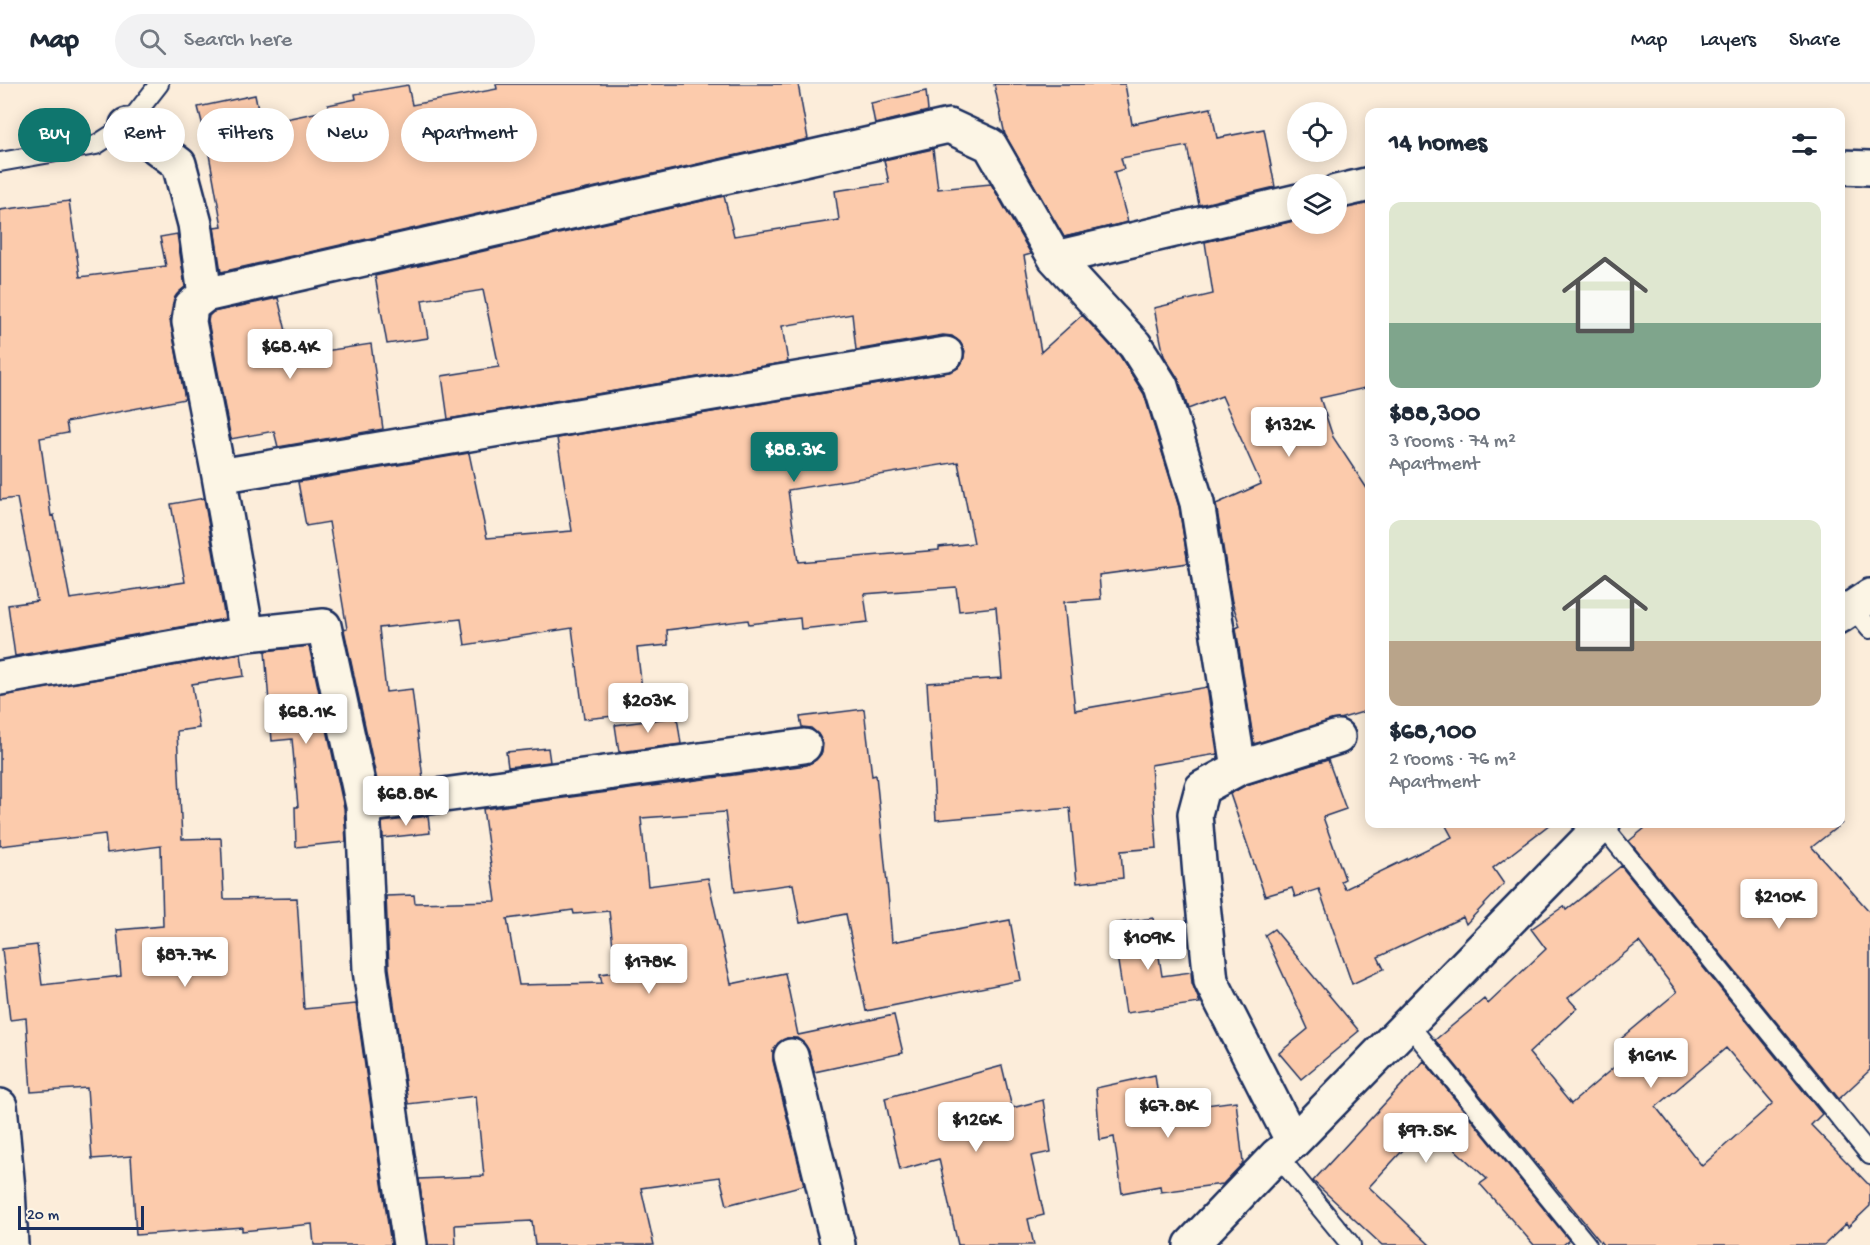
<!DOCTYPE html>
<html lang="en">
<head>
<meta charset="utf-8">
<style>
  body { margin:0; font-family:"Gochi Hand",sans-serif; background:#f2f2f3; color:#1f2937; height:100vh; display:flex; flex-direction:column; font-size:22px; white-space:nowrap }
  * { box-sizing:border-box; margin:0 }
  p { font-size:20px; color:#747a83 }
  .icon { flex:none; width:33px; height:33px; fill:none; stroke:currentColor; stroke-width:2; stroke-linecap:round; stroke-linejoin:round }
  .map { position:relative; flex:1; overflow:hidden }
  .drawer { position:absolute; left:1365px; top:24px; width:480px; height:720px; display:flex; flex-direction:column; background:#fff; border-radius:12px; box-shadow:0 3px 15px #0003 }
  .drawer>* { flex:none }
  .hud { position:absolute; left:18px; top:24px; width:570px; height:54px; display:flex; gap:12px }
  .fabs { position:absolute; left:1287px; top:18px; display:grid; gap:12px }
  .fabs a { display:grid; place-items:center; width:60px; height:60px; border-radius:50%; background:#fff; box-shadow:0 3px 15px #0003; font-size:30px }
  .scale { position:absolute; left:18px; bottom:15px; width:126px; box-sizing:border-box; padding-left:6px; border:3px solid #1b2f5e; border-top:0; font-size:16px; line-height:21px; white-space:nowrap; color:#1b2f5e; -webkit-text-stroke:4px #fcf5e5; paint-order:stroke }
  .price { position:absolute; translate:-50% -51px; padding:0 14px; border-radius:6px; background:#fff; color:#222; font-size:20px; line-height:39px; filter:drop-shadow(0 2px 3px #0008) }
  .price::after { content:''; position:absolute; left:50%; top:36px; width:18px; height:14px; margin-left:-9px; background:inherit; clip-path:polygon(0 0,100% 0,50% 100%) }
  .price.active { background:#0f766e; color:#fff }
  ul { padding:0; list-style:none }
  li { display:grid; align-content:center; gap:12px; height:318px; padding:0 24px }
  li span { display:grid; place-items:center; height:186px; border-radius:12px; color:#555 }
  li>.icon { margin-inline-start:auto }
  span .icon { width:108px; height:108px; fill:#fffc; stroke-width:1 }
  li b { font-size:26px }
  h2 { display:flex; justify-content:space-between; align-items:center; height:72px; padding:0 24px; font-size:26px }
  .pill { padding:0 21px; border-radius:27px; background:#fff; box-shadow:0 3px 15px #0003; font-size:21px; line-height:54px }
  .pill.active { background:#0f766e; color:#fff }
  header { display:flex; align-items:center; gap:36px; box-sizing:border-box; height:84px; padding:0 30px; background:#fff; border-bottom:2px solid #e0e1e3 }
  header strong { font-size:28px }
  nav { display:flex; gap:33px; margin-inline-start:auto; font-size:21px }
  .search { width:420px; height:54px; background:#f2f2f3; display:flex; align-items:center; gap:15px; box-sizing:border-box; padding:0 21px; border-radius:33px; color:#747a83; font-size:22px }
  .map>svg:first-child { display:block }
</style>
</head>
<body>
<header>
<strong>Map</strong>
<div class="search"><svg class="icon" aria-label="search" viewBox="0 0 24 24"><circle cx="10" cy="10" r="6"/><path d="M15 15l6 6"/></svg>Search here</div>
<nav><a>Map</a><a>Layers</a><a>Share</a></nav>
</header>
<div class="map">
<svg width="1870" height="1161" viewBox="0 0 1870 1161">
  <rect width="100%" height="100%" fill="#fcedda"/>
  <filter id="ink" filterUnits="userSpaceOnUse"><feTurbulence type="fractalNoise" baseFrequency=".0167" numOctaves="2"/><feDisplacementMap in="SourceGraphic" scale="12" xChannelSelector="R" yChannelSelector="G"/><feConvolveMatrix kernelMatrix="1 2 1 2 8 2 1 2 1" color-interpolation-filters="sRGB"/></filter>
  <g filter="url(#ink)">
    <path fill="#fccbac" stroke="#1b2f5e" stroke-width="1.5" fill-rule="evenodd" d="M496,0H798L808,55L221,188L214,143L222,142L206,54L198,23L255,11L261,40L329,26L328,21L356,15L355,10L408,1L412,21L497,5Z
      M994,0H1125L1132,40L1211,24L1217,54L1264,45L1275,103L1199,121L1187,62L1121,74L1124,85L1114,88L1128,138L1064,153L1005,51Z
      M926,7L928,27L875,40L871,19Z
      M933,65L938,105L991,100L1031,170L1024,172L1041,268L1082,231L1120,272L1144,310L1179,423L1188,479L1099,491L1101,515L1064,518L1075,626L1207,603L1218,674L1217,670L1151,681L1157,764L1121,767L1123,794L1077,799L1070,724L936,736L927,599L1002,594L996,523L959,527L956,503L864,510L868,538L801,545L800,534L749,540L748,536L667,546L668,561L637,564L645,629L584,635L572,544L465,561L461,535L379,544L386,608L412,605L423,695L378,701L344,546L347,545L329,438L306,442L298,398L469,369L487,454L572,447L557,354L949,288L958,284L963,277L965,267L960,258L952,252L943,251L856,266L852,230L782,242L788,278L448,335L442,292L499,283L483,206L422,216L428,254L387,260L375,192L724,112L734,152L839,136L835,107L889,99L884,76ZM958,378L974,459L939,463V466L798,478L788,406Z
      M69,117L80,193L166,182L160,153L177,150L185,203L179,208L173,219L170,236L185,315L66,338L68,349L40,354L51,432L54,431L70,515L185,498L171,420L204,414L225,535L15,572L8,521L37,517L17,414L0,416V126Z
      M1370,119V303L1320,314L1333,353L1370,409V626L1254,660L1236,544L1240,542L1232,518L1216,420L1261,400L1222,312L1188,325L1179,296L1164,272L1154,224L1213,210L1205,158L1298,136V140H1336V126Z
      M278,214L292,272L371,260L383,345L278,363L274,347L231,355L208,237L209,232L213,228Z
      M309,562L344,724L346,758L296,763L295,723H298L292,655L272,657L265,567Z
      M241,570L244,592L192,600L199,644L177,647L182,755L221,754L224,815L297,814L304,925L356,920L391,1161H314L312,1140L242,1147V1143L136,1151L131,1072L92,1075L87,1004L31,1008L26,934L10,936L2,865L37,861L42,901L121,892L117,846L163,842L161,762L107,769L105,750L0,762V612Z
      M864,625L872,692L876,691L888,809L892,858L1010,836L1021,896L866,927L846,830L800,839L793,800L735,808L725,728L641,734L648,802L708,794L731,900L785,889L798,951L894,931L903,969L814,988L809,967L804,959L797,954H787L778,959L773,967V977L804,1101L727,1121L720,1093L641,1104L654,1161H535L532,1137L455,1141L456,1161H428L419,1095L484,1092L476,1012L408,1020L389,884L386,812L414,811L415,819L496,817L483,725L807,681L816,676L822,669L823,660L818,650L811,644L802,643L800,633ZM573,826L574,830L609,827L616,888L600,890L602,899L519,901L507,835Z
      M677,633L681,660L619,668L615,641Z
      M548,664L550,678L508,683L506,668Z
      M1328,676L1346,725L1323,733L1345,795L1341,797L1345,805L1452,753L1445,740H1550L1493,784L1504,800L1466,840L1463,833L1378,873L1384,885L1352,900L1319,805L1295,813L1292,804L1265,812L1230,710L1246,701Z
      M428,732L430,749L383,754L382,738Z
      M1650,740H1841L1812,763L1870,828V986L1839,1015L1629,757Z
      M1621,782L1822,1030L1811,1041L1870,1102V1122L1848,1143L1846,1140L1824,1161H1603L1435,956L1484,915L1488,920L1546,865L1531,845L1564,822L1566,826ZM1639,858L1677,908L1616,959L1627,972L1571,1020L1529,969L1577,924L1568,914ZM1726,964L1773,1019L1702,1082L1656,1023Z
      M1153,834L1162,892L1191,888L1192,899L1200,919L1126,929L1112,840Z
      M1274,845L1359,947L1301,995L1279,969L1308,945L1265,851Z
      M1424,977L1569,1156L1563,1161H1534L1480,1100L1487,1095L1427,1040L1369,1103L1430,1161H1382L1313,1097Z
      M1002,982L1012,1024L1043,1016L1051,1068L1031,1072L1044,1131L1028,1135L1034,1161H958L939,1075L900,1086L885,1014Z
      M1155,991L1160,1027L1236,1017L1243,1079L1223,1100L1161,1108L1160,1102L1122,1109L1114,1053L1100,1056L1096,1004Z"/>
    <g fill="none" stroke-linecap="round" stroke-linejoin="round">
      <defs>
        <path id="lane" d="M0,78L96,61L127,41L159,0
          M1852,523L1870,545
          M1602,741L1870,1071
          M1409,941L1587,1161
          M1277,1071L1351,1161"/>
        <path id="street" d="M127,41L179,80L195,140L205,211
          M1840,83L1870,84
          M1336,108L1370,100
          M1055,174L1298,117
          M219,392L946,270
          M1840,532L1870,512
          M247,550L219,392L189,238L191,222L205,211L949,42L990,61L1055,174L1135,261L1161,302L1197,419L1239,684
          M0,594L247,550L324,542L363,722L370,886L410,1161
          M363,722L804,662
          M791,972L838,1161
          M0,1022L8,1105L11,1161
          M1293,1058L1211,897L1200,791L1195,730L1202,704L1239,684L1338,653
          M1191,1161L1277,1071L1293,1058L1603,740"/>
      </defs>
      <use href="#lane" stroke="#1b2f5e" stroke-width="22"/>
      <use href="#street" stroke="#1b2f5e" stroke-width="38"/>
      <use href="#lane" stroke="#fcf5e5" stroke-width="18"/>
      <use href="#street" stroke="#fcf5e5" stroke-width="33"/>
    </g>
  </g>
</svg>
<div class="fabs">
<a><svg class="icon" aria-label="locate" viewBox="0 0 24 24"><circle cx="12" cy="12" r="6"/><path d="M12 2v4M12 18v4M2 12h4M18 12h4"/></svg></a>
<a><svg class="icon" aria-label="layers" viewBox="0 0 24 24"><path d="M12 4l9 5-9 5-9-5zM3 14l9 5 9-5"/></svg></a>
</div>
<div class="scale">20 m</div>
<b class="price" style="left:290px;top:296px">$68.4K</b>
<b class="price" style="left:1289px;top:374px">$132K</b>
<b class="price active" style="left:794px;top:399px">$88.3K</b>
<b class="price" style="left:648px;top:650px">$203K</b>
<b class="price" style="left:306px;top:661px">$68.1K</b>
<b class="price" style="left:406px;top:743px">$68.8K</b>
<b class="price" style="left:1779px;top:846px">$210K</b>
<b class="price" style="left:1148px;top:887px">$109K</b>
<b class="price" style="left:185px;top:904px">$87.7K</b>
<b class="price" style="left:649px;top:911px">$178K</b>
<b class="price" style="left:1651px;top:1005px">$161K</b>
<b class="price" style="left:1168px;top:1055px">$67.8K</b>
<b class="price" style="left:976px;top:1069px">$126K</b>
<b class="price" style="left:1426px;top:1080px">$97.5K</b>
<div class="hud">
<a class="pill active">Buy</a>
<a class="pill">Rent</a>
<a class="pill">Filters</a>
<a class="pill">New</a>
<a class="pill">Apartment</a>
</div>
<section class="drawer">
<h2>14 homes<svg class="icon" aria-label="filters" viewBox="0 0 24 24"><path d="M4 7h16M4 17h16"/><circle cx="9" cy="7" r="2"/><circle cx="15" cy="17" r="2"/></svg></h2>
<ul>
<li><span style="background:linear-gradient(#dfe7d0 65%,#7fa58c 0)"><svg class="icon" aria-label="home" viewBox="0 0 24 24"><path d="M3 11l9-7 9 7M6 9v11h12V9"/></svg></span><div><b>$88,300</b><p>3 rooms · 74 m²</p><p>Apartment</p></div></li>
<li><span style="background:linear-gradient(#dfe7d0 65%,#b9a48a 0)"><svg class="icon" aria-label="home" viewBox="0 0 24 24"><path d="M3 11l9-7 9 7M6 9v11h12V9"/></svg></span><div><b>$68,100</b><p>2 rooms · 76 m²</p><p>Apartment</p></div></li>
</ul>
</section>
</div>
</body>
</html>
